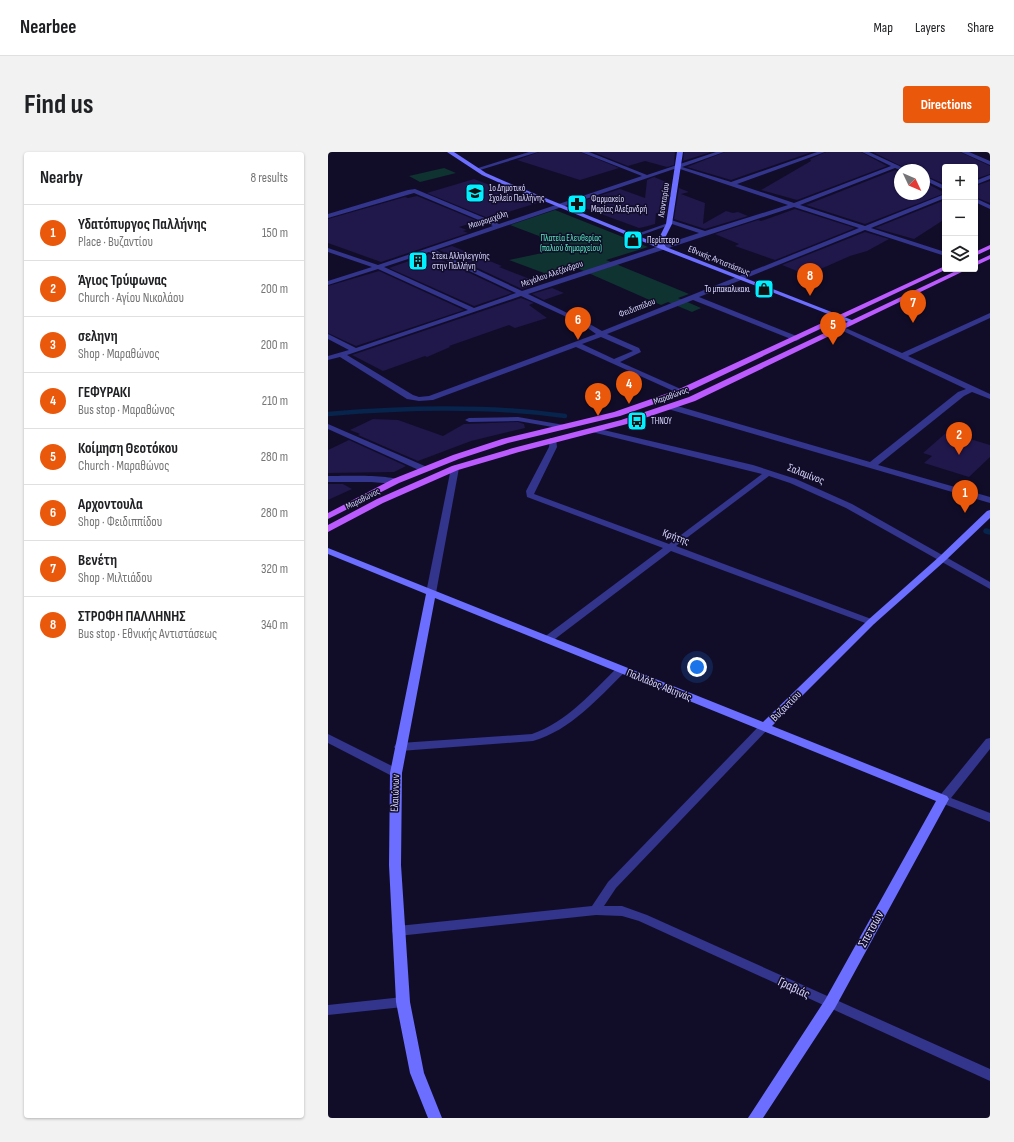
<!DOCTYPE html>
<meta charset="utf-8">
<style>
:root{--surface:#fff;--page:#f2f2f2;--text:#202124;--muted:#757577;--line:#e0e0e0;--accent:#ea580c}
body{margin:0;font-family:"Sofia Sans Condensed",sans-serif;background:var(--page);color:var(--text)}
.controls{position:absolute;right:12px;top:12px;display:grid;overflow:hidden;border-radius:4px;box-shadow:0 1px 3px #0004}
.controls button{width:36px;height:36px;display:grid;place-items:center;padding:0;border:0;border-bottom:1px solid var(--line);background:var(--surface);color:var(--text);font:20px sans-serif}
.compass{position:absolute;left:566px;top:12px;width:36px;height:36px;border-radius:50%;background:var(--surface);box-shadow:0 1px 3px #0004;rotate:134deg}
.you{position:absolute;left:369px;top:515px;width:14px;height:14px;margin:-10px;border:3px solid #fff;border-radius:50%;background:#1a73e8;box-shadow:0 0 0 6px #1a73e833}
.badge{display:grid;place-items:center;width:26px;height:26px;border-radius:50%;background:var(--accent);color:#fff;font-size:13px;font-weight:700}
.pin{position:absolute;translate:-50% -33px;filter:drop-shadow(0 1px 2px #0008)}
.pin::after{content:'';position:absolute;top:21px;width:14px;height:12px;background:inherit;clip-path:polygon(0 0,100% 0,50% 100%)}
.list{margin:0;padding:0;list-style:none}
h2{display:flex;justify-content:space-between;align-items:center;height:52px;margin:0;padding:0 16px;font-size:17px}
h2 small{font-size:13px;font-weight:400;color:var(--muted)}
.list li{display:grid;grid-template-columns:26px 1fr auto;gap:12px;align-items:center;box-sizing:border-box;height:56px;padding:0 16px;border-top:1px solid var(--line)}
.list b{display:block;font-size:15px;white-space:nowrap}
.list p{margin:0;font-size:13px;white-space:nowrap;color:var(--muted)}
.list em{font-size:13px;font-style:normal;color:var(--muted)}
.icon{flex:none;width:22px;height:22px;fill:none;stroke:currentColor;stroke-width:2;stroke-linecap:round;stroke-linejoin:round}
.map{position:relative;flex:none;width:662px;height:966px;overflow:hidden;border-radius:4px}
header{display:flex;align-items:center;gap:24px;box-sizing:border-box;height:56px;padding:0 20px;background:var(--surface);border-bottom:1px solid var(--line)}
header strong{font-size:19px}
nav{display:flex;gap:22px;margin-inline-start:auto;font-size:14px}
.intro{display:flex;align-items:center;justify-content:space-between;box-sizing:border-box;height:96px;padding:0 24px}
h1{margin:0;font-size:28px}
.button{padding:10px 18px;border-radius:4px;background:var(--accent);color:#fff;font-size:14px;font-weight:700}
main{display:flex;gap:24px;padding:0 24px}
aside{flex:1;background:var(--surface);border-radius:4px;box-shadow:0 1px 3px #0004}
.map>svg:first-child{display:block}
.green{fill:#0f3330}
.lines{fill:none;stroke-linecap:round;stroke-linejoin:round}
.stream-far1{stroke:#07244d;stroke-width:4.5}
.stream{stroke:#07244d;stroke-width:5.5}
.building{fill:#20174b}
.street{fill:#33348c;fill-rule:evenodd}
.secondary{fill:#6b6eff;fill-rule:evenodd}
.primary{fill:#bb5bff;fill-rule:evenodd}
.labels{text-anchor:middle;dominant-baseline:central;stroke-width:3;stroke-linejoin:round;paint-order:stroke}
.far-poi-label{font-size:9px;fill:#d7d4ff;stroke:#110d28;text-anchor:start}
.far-street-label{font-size:9px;fill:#d7d4ff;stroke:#110d28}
.far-park-label{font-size:9px;fill:#54ecbf;stroke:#110d28}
.street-label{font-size:11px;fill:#d7d4ff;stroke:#110d28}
.near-street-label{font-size:13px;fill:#d7d4ff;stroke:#110d28}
</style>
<header>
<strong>Nearbee</strong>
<nav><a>Map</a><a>Layers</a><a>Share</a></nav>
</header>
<div class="intro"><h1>Find us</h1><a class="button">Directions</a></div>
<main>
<aside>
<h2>Nearby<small>8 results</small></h2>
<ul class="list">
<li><span class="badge">1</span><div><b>Υδατόπυργος Παλλήνης</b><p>Place · Βυζαντίου</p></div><em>150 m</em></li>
<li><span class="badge">2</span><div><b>Άγιος Τρύφωνας</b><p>Church · Αγίου Νικολάου</p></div><em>200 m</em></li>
<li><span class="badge">3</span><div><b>σεληνη</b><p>Shop · Μαραθώνος</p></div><em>200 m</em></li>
<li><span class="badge">4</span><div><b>ΓΕΦΥΡΑΚΙ</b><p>Bus stop · Μαραθώνος</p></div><em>210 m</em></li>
<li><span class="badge">5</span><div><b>Κοίμηση Θεοτόκου</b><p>Church · Μαραθώνος</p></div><em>280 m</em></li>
<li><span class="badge">6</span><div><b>Αρχοντουλα</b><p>Shop · Φειδιππίδου</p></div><em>280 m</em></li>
<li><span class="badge">7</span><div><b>Βενέτη</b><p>Shop · Μιλτιάδου</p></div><em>320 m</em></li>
<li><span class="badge">8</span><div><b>ΣΤΡΟΦΗ ΠΑΛΛΗΝΗΣ</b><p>Bus stop · Εθνικής Αντιστάσεως</p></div><em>340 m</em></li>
</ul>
</aside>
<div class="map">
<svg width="662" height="966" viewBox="0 0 662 966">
<rect width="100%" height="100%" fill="#110d28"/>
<path class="green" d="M116 16 128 21 92 30 81 24Z
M227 58 320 95 278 108 361 142 350 146 373 156 364 160 340 150 333 153 249 116 224 124 181 108 219 100 211 84 182 73Z"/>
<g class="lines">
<path class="stream-far1" d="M0 262C80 255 158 253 237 264"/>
<path class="stream" d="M658 379 662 380"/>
</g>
<path class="building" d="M211 0H252L291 16 252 28 189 8Z
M265 0H347L346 13 339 15 317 9 300 14Z
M356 0H383L355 9Z
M397 0H484L403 28 359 15Z
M498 0H533L559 14 469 48 433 38 483 9 482 7 480 8Z
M545 0H632L662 14V22L647 27V15H617V32L596 23V18H581Z
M567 18 572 20V42H596V30L617 41 537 72 478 53Z
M326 25 343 32 338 64 328 61 327 72 316 75 311 76 246 52 292 37 317 46 319 28Z
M146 27 209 51 160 66 99 41Z
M662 29V51L647 45V34Z
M351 36 361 40 353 42 377 51 375 72 398 59 405 61 410 60 420 64 377 77 346 67Z
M89 44 150 69 131 75 139 78 135 79 140 81 53 110 0 91V67L77 45 80 46Z
M617 48V67L586 87 547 76Z
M467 57 527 76 447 108 407 94 411 92 387 82 430 68 433 69Z
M537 80 561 87 539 99 522 104 479 123 454 113Z
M124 94 174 114 171 115 212 131 194 137 111 98Z
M101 102 184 141 146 154 61 116Z
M51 119 136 158 28 194 0 181V134Z
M224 136 236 141 216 148 204 142Z
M193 146 206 151 201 153 219 166 187 176 181 173 121 194 122 195 99 205 97 204 55 219 24 203Z
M45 267 70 268 115 284 136 272 190 270 196 272 197 276 143 289 90 309 30 283 32 282 22 278Z
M619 280 662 293V305L641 325 596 311 604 304 595 301Z
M21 288 78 314 66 320 0 321V298Z
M0 332H15L24 337 0 348Z"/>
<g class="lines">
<path class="street" d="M201 0H210L152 18 147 17Z
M253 0H261L319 23 388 0H396L354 15 403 30 489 0H497L409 32 466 51 563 14 534 0H541L580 18H572L567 16 472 53 537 74 617 42V46L543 76 617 100V104L537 78 371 145 471 185 472 187 468 189 365 148 279 182 311 196 313 200 292 210 355 238V242H352L248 195 105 248 91 249 79 247 12 205 0 208V204L21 198 0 187V182L28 196 140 158 50 117 0 133V129L44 115 0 100V96L50 113 165 74 86 41 0 66V62L80 38 87 37 171 72 314 24ZM349 16 460 53 377 79 343 68H339L340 71 303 84 308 85 344 72 371 81 194 139 107 98ZM466 55 531 76 274 179 258 170 200 142ZM101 100 188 141 146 156 56 115ZM193 144 254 172 268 182 101 244 91 245 85 243 19 203ZM273 185 305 199 286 207 254 192Z
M633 0H641L662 9V13Z
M662 23V27L647 33V29Z
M596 24 617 34V38L596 28Z
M647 46 662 53V57L647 50Z
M662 161V166L580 204 662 242V247L644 240 636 244 550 313 662 345V351L340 257 339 255 343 253H346L542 310 630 240 638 237 500 172V170H504L574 201Z
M190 265 236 273 240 275 236 277 190 269 141 270 137 268 141 266Z
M0 272 99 315 100 317 99 319H93L0 277Z
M264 276H267L425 313 468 327 524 352 662 430V437L518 356 462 331 441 324 348 394 546 468 548 470 546 472H540L343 399 223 490H215L214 488 215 486 335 396 199 345 198 339 221 295 222 286H228L229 295 206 342 341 392 434 322 264 280Z
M127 313 131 316 108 441 103 444 98 441 123 316Z
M0 324C13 324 65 322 72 329L68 332 43 330H0Z
M293 515 297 516 298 518 297 520C269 547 243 578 205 589L72 599 68 598 66 595 68 592 72 591 204 582C239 570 264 540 289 516Z
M436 572 440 573 441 575 440 577 288 736 276 754H294L319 763 662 917V929L311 769 294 764 268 763 70 784 65 782 64 779 65 776 70 774 264 754 280 730 432 573Z
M0 582 72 618 74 621 72 624H64L0 591Z
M662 586V597L623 646 662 661V670L611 650 609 647 658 587Z
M75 845 80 846 82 850 80 854 75 855 0 863V853Z"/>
<path class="secondary" d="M119 0H126L158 21 176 29 330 92 329 90 338 72 349 0H355L344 72 335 90 338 95 529 170 523 171 333 97 172 31 154 23Z
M662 358V366L618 408 546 472 444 574 619 644 621 647 507 856 435 966H420L497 848 608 649 107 446 74 621 73 713 82 850 96 921 114 966H100L82 921 68 850 61 713 62 621 98 442 0 402V396L435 570 540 468 612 404 659 359Z"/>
<path class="primary" d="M662 93V97L647 104V100Z
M662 103V107L647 114V110Z
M617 114V117H619L355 242 292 264 180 291 131 307 71 331 0 367V361L65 327 125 303 174 287 286 260 349 238Z
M632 117H640L367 249 299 272 191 300 130 318 55 351 0 380V373L49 347 124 314 185 296 293 268 361 245Z"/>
</g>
<defs>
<symbol id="school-square" viewBox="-11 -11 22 22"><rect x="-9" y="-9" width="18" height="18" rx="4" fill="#00f0ff" stroke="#110d28"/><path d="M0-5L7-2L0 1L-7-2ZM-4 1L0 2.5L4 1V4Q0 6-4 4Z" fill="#111"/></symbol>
<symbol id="pharmacy-square" viewBox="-11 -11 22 22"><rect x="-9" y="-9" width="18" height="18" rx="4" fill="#00f0ff" stroke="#110d28"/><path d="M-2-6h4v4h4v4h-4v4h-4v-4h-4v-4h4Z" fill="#111"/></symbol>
<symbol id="shop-square" viewBox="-11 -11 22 22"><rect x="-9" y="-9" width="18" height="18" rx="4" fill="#00f0ff" stroke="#110d28"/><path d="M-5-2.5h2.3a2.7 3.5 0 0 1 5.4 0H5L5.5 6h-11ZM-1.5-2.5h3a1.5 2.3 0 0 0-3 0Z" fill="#111"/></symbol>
<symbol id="building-square" viewBox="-11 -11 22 22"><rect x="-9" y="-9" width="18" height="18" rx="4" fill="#00f0ff" stroke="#110d28"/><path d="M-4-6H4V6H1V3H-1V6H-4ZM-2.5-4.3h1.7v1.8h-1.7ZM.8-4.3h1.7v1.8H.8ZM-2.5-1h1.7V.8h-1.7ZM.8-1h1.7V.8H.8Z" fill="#111"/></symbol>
<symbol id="bus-square" viewBox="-11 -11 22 22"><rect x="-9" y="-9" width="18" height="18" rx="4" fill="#00f0ff" stroke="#110d28"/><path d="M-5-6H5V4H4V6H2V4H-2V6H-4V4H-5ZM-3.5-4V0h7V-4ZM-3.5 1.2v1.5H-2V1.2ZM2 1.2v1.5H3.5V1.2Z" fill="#111"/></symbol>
</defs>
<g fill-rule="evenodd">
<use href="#school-square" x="136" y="30" width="22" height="22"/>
<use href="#pharmacy-square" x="238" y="41" width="22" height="22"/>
<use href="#shop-square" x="294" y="77" width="22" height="22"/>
<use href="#building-square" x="79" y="98" width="22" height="22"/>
<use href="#shop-square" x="425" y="126" width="22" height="22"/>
<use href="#bus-square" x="298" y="258" width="22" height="22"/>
</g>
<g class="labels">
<g class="far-poi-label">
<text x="161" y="36">1ο Δημοτικό<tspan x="161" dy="10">Σχολείο Παλλήνης</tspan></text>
<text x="263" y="47">Φαρμακείο<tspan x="263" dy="10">Μαρίας Αλεξανδρή</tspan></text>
<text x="319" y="88">Περίπτερο</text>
<text x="104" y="104">Στεκι Αλληλεγγύης<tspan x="104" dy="10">στην Παλλήνη</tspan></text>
<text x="422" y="137" text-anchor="end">Το μπακαλικακι</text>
<text x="323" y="269">ΤΗΝΟΥ</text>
</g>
<g class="far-street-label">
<text transform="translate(336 48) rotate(-81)">Λεονταρίου</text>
<text transform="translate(160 68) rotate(-19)">Μαυρομιχάλη</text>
<text transform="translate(391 109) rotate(22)">Εθνικής Αντιστάσεως</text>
<text transform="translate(224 122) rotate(-19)">Μεγάλου Αλεξάνδρου</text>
<text transform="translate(309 156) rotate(-21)">Φειδιππίδου</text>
<text transform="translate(343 244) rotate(-20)">Μαραθώνος</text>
<text transform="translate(35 347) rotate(-27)">Μαραθώνος</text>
</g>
<g class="far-park-label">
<text x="243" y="86">Πλατεία Ελευθερίας<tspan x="243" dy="10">(παλιού δημαρχείου)</tspan></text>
</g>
<g class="street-label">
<text transform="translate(478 322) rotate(22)">Σαλαμίνος</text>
<text transform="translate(348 385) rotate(20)">Κρήτης</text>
<text transform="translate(331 533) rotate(22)">Παλλάδος Αθιηνάς</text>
<text transform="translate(458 554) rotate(-45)">Βυζαντίου</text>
<text transform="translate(67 641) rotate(-88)">Ελαιώνων</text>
</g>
<g class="near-street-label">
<text transform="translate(543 777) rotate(-61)">Σπετσών</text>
<text transform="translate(466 836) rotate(25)">Γραβιάς</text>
</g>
</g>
</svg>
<div class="controls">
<button>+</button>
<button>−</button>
<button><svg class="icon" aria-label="layers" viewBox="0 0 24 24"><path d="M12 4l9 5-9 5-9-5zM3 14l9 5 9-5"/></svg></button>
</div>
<svg class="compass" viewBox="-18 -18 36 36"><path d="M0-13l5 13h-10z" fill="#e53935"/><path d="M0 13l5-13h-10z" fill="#757577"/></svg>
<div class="you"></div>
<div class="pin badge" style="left:637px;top:361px">1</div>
<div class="pin badge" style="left:631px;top:303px">2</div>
<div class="pin badge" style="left:270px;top:264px">3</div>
<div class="pin badge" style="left:301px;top:252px">4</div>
<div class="pin badge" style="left:505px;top:193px">5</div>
<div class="pin badge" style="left:250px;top:188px">6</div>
<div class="pin badge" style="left:585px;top:171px">7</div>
<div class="pin badge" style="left:482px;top:144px">8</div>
</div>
</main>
